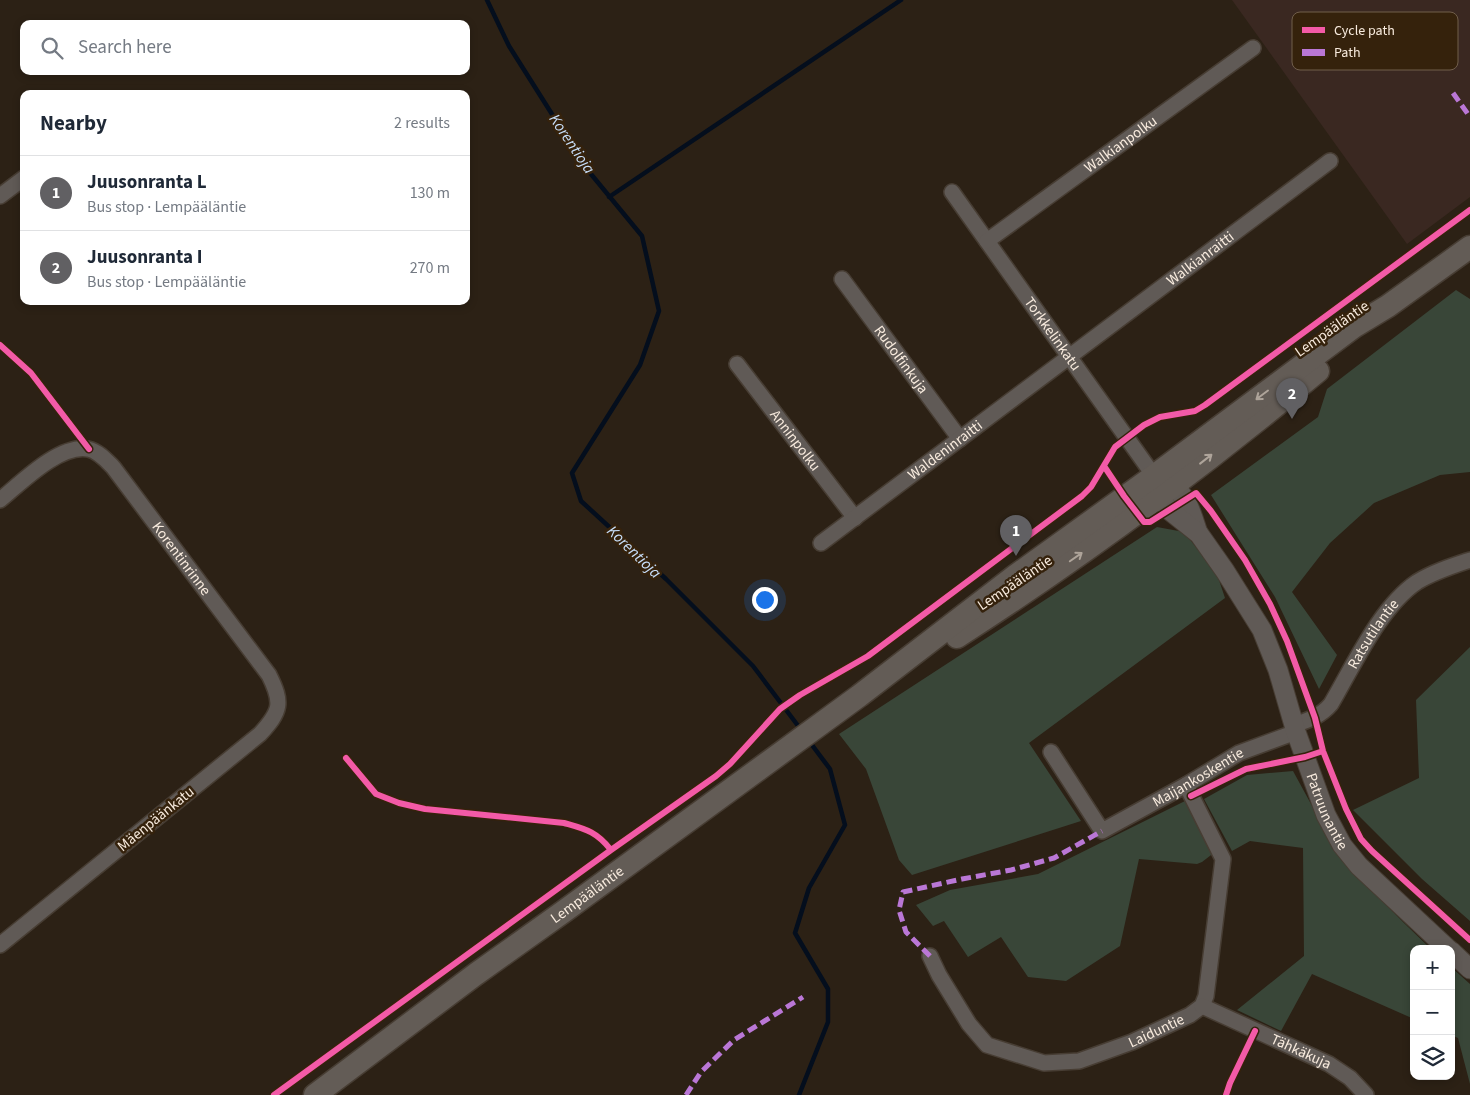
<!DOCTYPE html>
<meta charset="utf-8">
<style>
:root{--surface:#fff;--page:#f2f2f3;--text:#1f2937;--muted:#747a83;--line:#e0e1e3;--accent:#616063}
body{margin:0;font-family:"Source Sans 3",sans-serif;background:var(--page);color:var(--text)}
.controls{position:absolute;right:15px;bottom:15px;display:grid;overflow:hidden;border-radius:10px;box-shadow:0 2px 8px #0003}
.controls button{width:45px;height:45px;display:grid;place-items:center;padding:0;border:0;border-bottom:1px solid var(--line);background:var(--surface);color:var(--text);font:25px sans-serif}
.you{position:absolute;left:764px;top:599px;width:18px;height:18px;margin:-12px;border:4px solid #fff;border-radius:50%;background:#1a73e8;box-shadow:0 0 0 8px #1a73e833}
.badge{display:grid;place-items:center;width:32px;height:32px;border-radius:50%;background:var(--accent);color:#fff;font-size:16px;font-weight:700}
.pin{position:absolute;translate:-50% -41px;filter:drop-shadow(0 1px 2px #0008)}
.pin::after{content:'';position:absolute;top:26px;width:18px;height:15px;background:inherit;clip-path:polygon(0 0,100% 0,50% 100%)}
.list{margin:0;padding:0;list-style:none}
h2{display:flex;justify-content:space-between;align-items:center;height:65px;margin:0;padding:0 20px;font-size:21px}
h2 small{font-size:16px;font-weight:400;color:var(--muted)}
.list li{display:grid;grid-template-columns:32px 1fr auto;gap:15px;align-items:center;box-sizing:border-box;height:75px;padding:0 20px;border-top:1px solid var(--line)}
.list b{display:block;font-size:19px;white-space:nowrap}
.list p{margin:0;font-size:16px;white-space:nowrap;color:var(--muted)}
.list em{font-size:16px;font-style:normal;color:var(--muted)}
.icon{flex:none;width:28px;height:28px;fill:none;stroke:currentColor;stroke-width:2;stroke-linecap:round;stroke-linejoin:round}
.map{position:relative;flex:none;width:1470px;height:1095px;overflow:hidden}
.search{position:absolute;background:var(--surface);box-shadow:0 2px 8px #0003;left:20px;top:20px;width:450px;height:55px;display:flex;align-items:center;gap:12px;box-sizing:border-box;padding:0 18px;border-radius:10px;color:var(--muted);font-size:19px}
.panel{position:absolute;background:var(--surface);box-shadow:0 2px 8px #0003;left:20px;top:90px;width:450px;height:215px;border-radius:10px}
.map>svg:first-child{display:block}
.commercial{fill:#3a2821}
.green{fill:#394638}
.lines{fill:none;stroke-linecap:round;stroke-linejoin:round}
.stream{stroke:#040e1d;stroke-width:4.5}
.minor-casing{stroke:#473d33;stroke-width:18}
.tertiary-casing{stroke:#473d33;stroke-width:21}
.secondary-casing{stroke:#473d33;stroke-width:25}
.minor{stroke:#605a56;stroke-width:15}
.tertiary{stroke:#605a56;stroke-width:19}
.secondary{stroke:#635c56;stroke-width:22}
.quiet{stroke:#ba77d6;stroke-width:5;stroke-dasharray:10 5;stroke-linecap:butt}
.cycleway-casing{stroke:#35220c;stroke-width:9}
.cycleway{stroke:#f35aa7;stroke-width:6}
.oneway{stroke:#aea49a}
.labels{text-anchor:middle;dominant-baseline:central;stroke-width:5;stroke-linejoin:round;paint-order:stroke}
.street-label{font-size:15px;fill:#f8ebde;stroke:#35220c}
.water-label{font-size:16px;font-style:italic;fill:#c7def9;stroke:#35220c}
.key{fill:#35220c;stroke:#705e4b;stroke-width:1}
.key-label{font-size:14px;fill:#f8ebde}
</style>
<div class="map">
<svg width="1470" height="1095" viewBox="0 0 1470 1095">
<rect width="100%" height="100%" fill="#2c2115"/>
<path class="commercial" d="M1232 0H1470V197L1407 244Z"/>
<path class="green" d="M1456 290 1470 299V472L1440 475 1374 503 1330 543 1292 592 1337 655 1319 689 1275 597 1211 495 1318 417 1327 389Z
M1157 527 1184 532 1217 574 1225 598 1029 743 1081 821 912 875 899 860 866 769 839 734Z
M1470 647V921L1422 879 1353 810 1419 778 1416 700Z
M1293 771 1341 859 1404 923 1431 949H1414V1019L1312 974 1281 1031 1237 1010 1304 956 1303 848 1250 841 1232 851 1204 799 1247 775Z
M1187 800 1215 852 1202 862 1197 864 1139 859 1120 946 1066 981 1028 977 1001 937 968 957 944 921 933 926 916 905 950 890 1038 874Z
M1451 967 1470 984V1084L1458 1038 1451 1035Z"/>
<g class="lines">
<path class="stream" d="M487 0 509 46 586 168 642 236 659 311 640 365 572 473 581 501 666 579 753 666 802 731
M609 197 901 0
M799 1095 828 1022V989L795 933 809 888 845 825 830 769 809 741"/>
<defs>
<g id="minor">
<path id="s1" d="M952 192 1154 476"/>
<path d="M0 196 24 178"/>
<path id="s2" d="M987 241 1253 48"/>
<path id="s3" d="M842 279 960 439"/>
<path id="s4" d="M737 364 855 518"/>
<path id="s5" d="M0 500C21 483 59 444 88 449 98 451 106 460 113 467L269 675C283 703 281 711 260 734L0 945"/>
<path id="s6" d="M821 543 1330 161"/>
<path id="s7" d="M1294 725C1309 720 1321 716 1331 704 1354 665 1380 607 1417 582 1433 572 1452 566 1470 560"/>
<path id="s8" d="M1051 752 1102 831 1186 785 1239 753 1296 732"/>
<path id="s9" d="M930 956 939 975 969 1024 987 1045 1044 1063 1079 1061 1132 1042 1190 1015 1202 1006 1206 996 1223 859 1186 785"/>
<path id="s10" d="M1202 1006 1329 1064 1350 1078 1366 1095"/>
</g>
<g id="tertiary">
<path d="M1162 480C1187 491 1190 509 1198 533"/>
<path id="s11" d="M1155 482 1159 496 1169 510 1199 534 1225 571 1262 630 1278 670 1296 732 1326 815 1342 845 1359 866 1448 949"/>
<path d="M1451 951 1470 969"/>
</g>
<g id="secondary">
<path d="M957 637C1083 556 1203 467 1318 371"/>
<path id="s12" d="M315 1095 476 974 563 912 859 696 1015 576 1154 476 1355 326 1388 306 1470 247"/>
</g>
</defs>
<use href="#minor" class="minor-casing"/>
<use href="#tertiary" class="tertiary-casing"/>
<use href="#secondary" class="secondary-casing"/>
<use href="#minor" class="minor"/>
<use href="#tertiary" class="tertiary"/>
<use href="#secondary" class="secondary"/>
<path class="quiet" d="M1453 93 1470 117
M930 956 906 932 899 910 903 892 962 879 1011 870 1054 858 1102 831
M686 1095 701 1072 734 1040 803 997"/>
<defs>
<path id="cycleway" d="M0 345 31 373 89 449
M1104 466 1124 496 1144 522H1150L1196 493 1211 511 1245 560 1270 604 1287 641 1315 718 1323 751 1346 809 1361 839 1372 851 1470 940
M346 758 376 794 399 803 425 809 564 823C585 829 596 831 611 850
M1191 796 1246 769 1305 757 1323 751
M274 1095 611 850 716 776 730 764 780 709 800 695 868 656 1082 496 1091 487 1115 447 1144 425 1160 417 1195 411 1205 405 1470 210
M1226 1095 1230 1083 1255 1031"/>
</defs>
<use href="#cycleway" class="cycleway-casing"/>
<use href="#cycleway" class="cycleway"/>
</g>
<defs><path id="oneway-shaft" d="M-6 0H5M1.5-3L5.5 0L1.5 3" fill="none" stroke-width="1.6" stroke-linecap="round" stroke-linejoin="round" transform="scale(1.25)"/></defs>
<g class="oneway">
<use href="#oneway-shaft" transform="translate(1262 395) rotate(143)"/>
<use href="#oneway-shaft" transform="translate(1206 459) rotate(-38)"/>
<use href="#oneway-shaft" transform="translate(1076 557) rotate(-35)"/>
</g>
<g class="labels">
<g class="street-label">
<text stroke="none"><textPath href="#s2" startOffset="165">Walkianpolku</textPath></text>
<text stroke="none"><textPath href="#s6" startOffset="474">Walkianraitti</textPath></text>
<text transform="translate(1332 329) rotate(-35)">Lempääläntie</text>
<text stroke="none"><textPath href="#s1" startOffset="174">Torkkelinkatu</textPath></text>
<text stroke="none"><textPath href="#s3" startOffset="100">Rudolfinkuja</textPath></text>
<text stroke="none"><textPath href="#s4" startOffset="96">Anninpolku</textPath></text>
<text stroke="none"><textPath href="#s6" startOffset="155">Waldeninraitti</textPath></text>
<text stroke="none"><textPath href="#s5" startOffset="250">Korentinrinne</textPath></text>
<text transform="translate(1015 583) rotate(-34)">Lempääläntie</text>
<text stroke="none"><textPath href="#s7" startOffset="125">Ratsutilantie</textPath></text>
<text stroke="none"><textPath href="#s8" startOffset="204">Maijankoskentie</textPath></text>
<text stroke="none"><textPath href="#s11" startOffset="378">Patruunantie</textPath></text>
<text transform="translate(156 819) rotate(-39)">Mäenpäänkatu</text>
<text stroke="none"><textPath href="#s12" startOffset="338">Lempääläntie</textPath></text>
<text stroke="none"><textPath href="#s9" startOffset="284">Laiduntie</textPath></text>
<text stroke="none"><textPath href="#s10" startOffset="109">Tähkäkuja</textPath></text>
</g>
<g class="water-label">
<text transform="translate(572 144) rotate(56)">Korentioja</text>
<text transform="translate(634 552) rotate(44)">Korentioja</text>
</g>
</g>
<rect x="1292" y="12" width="166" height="58" rx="8" class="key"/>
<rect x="1302" y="27" width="23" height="6" fill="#f35aa7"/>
<rect x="1302" y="49" width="23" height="7" fill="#ba77d6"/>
<g class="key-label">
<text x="1334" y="35">Cycle path</text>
<text x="1334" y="57">Path</text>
</g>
</svg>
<div class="controls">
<button>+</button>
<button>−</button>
<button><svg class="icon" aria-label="layers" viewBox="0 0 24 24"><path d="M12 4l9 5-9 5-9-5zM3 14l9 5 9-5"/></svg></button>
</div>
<div class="you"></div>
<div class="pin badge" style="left:1016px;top:556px">1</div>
<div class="pin badge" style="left:1292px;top:419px">2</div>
<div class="search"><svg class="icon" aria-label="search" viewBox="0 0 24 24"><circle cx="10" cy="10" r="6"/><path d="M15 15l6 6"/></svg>Search here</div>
<section class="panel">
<h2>Nearby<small>2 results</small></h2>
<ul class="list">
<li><span class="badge">1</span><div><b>Juusonranta L</b><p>Bus stop · Lempääläntie</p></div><em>130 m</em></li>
<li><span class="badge">2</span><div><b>Juusonranta I</b><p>Bus stop · Lempääläntie</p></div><em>270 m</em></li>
</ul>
</section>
</div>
